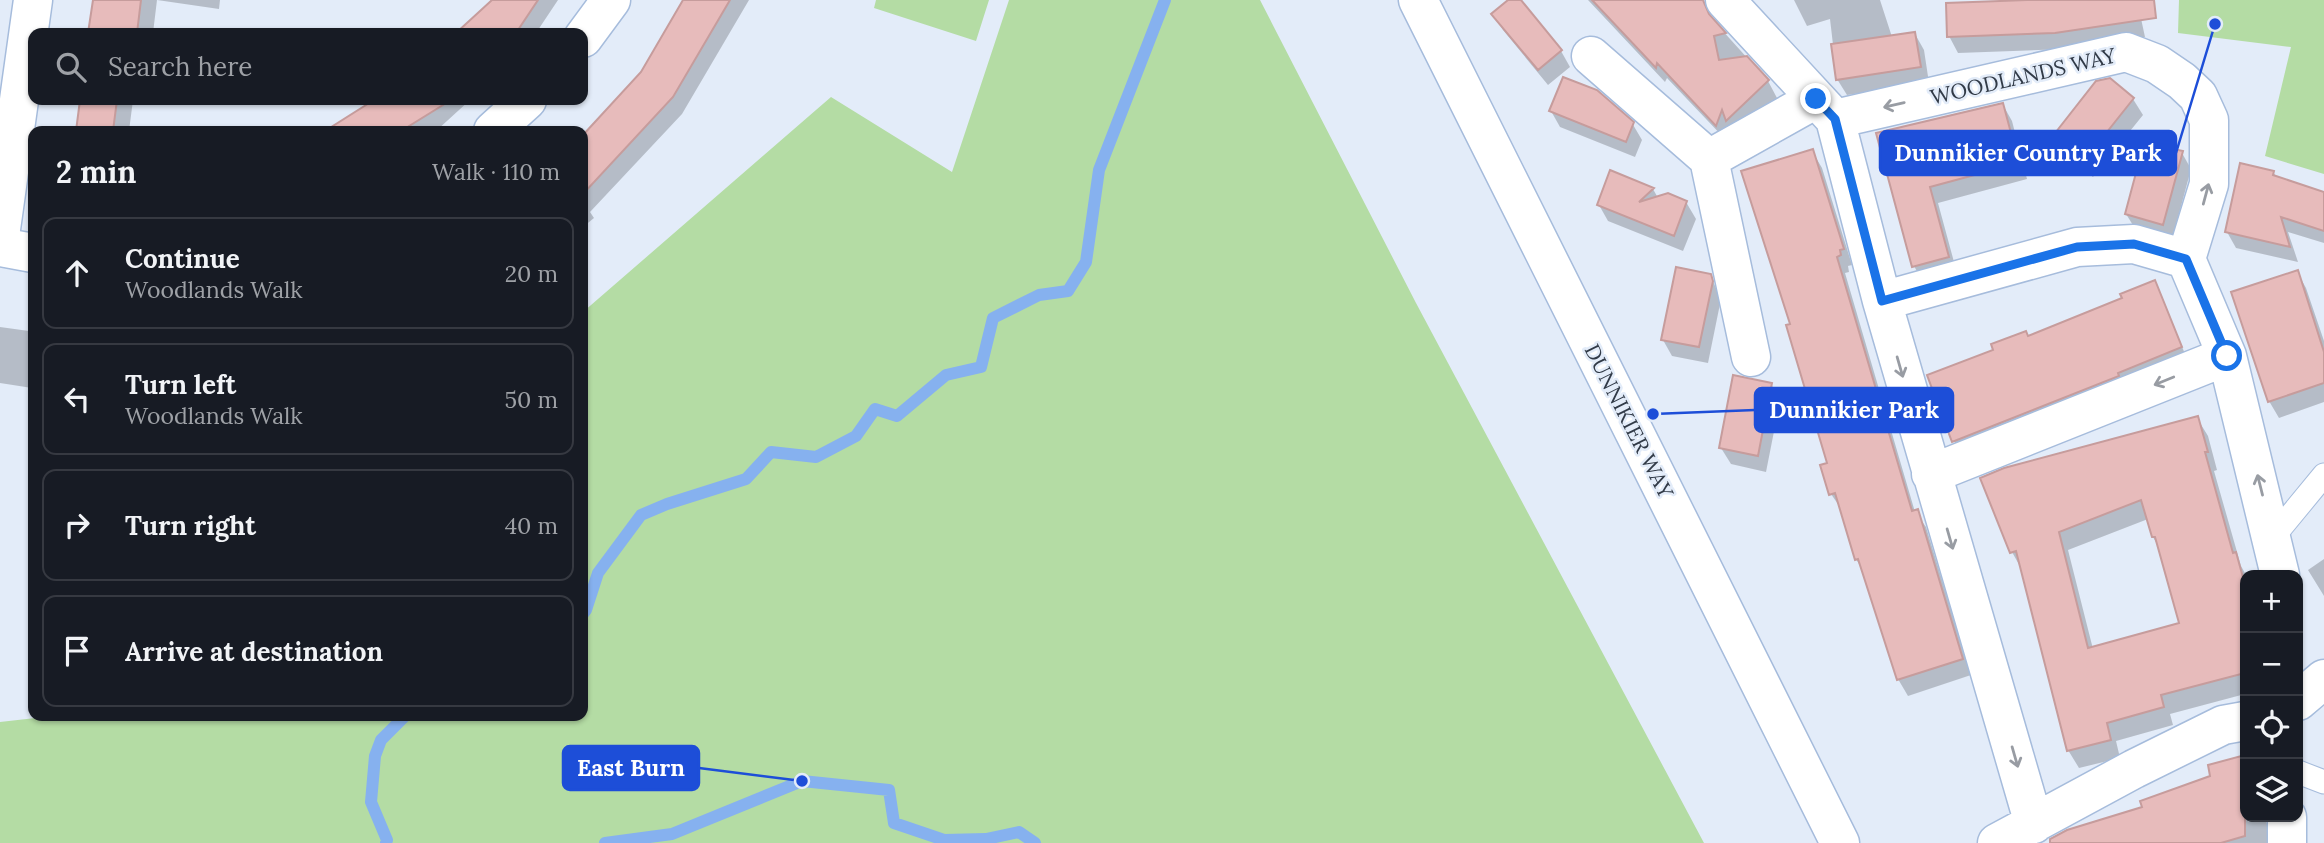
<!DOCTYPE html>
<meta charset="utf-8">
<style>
:root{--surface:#171b24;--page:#20242c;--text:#f1f3f6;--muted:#9ea1a6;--line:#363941}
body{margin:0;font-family:Lora,serif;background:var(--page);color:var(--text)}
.controls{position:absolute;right:21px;bottom:21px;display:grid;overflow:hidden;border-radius:14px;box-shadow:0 2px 5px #0004}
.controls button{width:63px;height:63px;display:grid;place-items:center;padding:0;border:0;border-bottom:2px solid var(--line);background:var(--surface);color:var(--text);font:35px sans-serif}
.stop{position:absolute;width:21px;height:21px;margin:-16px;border:5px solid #1a73e8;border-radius:50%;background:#fff}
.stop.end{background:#1a73e8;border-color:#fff;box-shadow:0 2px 7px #0008}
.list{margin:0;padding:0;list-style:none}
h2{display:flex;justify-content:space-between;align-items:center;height:91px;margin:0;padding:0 28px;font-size:30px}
h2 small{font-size:23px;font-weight:400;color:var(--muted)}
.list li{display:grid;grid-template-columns:46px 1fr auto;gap:21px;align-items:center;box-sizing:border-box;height:112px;margin:0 14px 14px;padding:0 14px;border:2px solid var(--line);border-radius:14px}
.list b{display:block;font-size:26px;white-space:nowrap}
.list p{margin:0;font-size:23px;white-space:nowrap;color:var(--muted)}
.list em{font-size:23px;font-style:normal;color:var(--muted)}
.icon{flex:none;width:38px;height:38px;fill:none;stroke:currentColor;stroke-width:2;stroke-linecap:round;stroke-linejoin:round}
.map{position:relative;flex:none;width:2324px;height:843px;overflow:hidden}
.search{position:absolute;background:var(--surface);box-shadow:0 2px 5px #0004;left:28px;top:28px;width:560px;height:77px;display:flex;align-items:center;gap:18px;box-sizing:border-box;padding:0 24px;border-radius:14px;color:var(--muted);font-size:26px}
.panel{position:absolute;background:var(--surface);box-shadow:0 2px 5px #0004;left:28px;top:126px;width:560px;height:595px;border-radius:14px}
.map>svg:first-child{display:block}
.green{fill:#b4dca4}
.shadow{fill:#0003;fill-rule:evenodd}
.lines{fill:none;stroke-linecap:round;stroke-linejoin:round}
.stream{stroke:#86b1ef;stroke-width:12}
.building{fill:#e7bbbb;stroke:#c69c9c;stroke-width:2;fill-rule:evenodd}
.service-casing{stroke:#a6bcdc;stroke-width:25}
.minor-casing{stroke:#a6bcdc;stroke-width:41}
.secondary-casing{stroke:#a6bcdc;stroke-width:41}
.service{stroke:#fff;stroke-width:23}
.minor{stroke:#fff;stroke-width:38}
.secondary{stroke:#fff;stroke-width:38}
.oneway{stroke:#989ca3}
.route{stroke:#1a73e8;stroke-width:9}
.labels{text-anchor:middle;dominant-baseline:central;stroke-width:5;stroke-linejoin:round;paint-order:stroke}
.street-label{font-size:21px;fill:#313a47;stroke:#e3ecf9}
.leader{fill:none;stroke:#1d4ed8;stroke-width:2.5}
.callout-dot{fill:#1d4ed8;stroke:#e3ecf9;stroke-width:2.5}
.callout{fill:#1d4ed8;stroke:#1d4ed8;stroke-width:2.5}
.callout-label{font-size:23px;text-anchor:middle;font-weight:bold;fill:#fff}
</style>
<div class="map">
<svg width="2324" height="843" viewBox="0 0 2324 843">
<rect width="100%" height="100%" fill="#e3ecf9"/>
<path class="green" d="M876 0H989L976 41 874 8Z
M1009 0H1260L1416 303 1704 843H0V722L53 716H583V312L831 97 952 172Z
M2179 0H2324V174L2265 156 2291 47 2178 33Z"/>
<path class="shadow" d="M95 0H157L153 33H90Z
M157 0H220L219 9Z
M491 0H558L536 33H459Z
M685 0H749L682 114 590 212 594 218 583 227V137L642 73Z
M1511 0H1518L1561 51 1570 67 1548 85 1503 30 1494 14Z
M1588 0H1692L1703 9 1768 81 1777 98 1736 136 1726 140 1667 78 1665 82Z
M1794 0H1880L1892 37 1915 34 1924 50 1929 83 1847 95 1837 79 1830 19 1807 26Z
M2054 0H2137L2145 37 2065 49 1958 53 1949 36Z
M2133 99 2143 115 2093 177 2064 154 2054 137Z
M81 100H133L129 131H77Z
M378 100H470L436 131H328Z
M2003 105 2012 121 2027 179 1938 203 1957 273 1923 282 1914 266 1878 134Z
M1551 111 1632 123 1642 140 1635 157 1560 127Z
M1812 151 1822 168 1852 265 1848 266 1849 272 1845 273 1915 512 1926 527 1971 675 1908 696 1898 679 1865 574 1856 559 1842 510 1831 494 1829 465 1792 325Z
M2182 153 2191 169 2172 240 2136 230 2126 214Z
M2273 172 2277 178 2324 194V243L2288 232 2298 262 2236 248 2227 232Z
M1611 173 1653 189 1658 198 1686 202 1696 219 1683 251 1608 221 1599 205Z
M2297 272 2306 288 2324 341V402L2279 418 2269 401Z
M1710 275 1721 299 1708 363 1672 356 1663 340Z
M2154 283 2163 299 2189 364 1963 457 1954 441 2124 299Z
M0 327 29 331 33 338 32 388 0 383Z
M1771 384 1780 401 1766 472 1731 464 1721 448Z
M2197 418 2208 436 2217 470 2214 471 2241 566 2246 575 2245 694 2170 714 2173 725 2116 741 2120 758 2079 768 2068 750 2022 570 2012 552ZM2148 519 2153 537 2159 548 2181 624 2093 649 2068 550Z
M2324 559V596L2308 570Z
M2244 758 2245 817H2265L2272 843H2082L2144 808 2213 777Z"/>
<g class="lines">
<path class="stream" d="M583 614 586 610 598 573 641 515 667 504 746 479 771 452 816 457 856 436 875 409 897 416 946 375 981 367 993 318 1039 295 1068 291 1086 262 1099 170 1165 0
M386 843 387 840 371 802 375 756 381 740 405 716
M605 843 672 834 802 781 889 790 894 823 944 840 986 839 1019 832 1035 843"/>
</g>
<path class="building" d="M93 0H141L137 33H88Z
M492 0H538L516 33H456Z
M683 0H730L673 97 583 194V135L641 72Z
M1508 0H1521L1562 50 1538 70 1491 14Z
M1592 0H1703L1709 14 1726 33 1714 36 1719 60 1747 56 1769 80 1726 121 1722 110 1716 126 1657 63 1656 68Z
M2027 0H2154L2156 18 2055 33 1947 37 1946 3Z
M1915 32 1921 67 1836 80 1831 44Z
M1563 77 1597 90 1634 122 1626 142 1549 111Z
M2110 78 2134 98 2083 162 2052 137 2096 81Z
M80 100H117L113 131H76Z
M374 100H451L401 131H325Z
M2003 103 2019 163 1930 187 1949 257 1912 267 1876 133Z
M2144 143 2183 151 2163 225 2125 214Z
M1813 149 1844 249 1840 250 1841 255 1837 257 1912 511 1918 509 1963 659 1897 680 1858 559 1855 560 1835 493 1829 495 1820 465 1827 463 1786 325 1790 324 1741 171Z
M2240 163 2274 171 2273 175 2324 192V231L2281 217 2290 247 2225 232Z
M1610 170 1654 188 1639 202 1668 193 1687 201 1674 236 1597 205Z
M1676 267 1711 274 1713 281 1699 347 1661 340Z
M2298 270 2324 352V383L2268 402 2231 292Z
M2155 280 2182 347 2118 373 2119 376 1952 442 1927 375 1993 350 1991 344 2026 331 2028 336 2122 298 2120 294Z
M1733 375 1772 383 1758 456 1719 448Z
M2198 416 2208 452H2205L2233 553 2236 552 2245 585V673L2161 695 2164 707 2107 723 2111 740 2067 751 2016 551 2010 553 1980 478 2004 468ZM2141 500 2152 537H2155L2179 623 2088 648 2059 532Z
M2245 755V836L2221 843H2050V839L2067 830 2142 807 2140 801 2210 776 2208 765Z"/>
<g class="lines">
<defs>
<path id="service" d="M2273 537 2324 475
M2298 772 2324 782"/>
<path id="minor" d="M1725 0 1835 119 1882 301 2034 824
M583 38 611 0
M1591 56 1709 159 1751 357
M1835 119 2126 52 2157 64 2182 81 2198 96 2209 120V184L2186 259
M493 131 527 100
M1709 159 1816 99
M0 236 33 0
M0 247 33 253
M1882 301 2077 247 2134 244 2186 259 2227 356 2280 575
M1931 474 2227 356
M2298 701 2324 679
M2287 817V843
M1997 843 2134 769 2223 725 2245 721"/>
<path id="secondary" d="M1418 0 1840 843"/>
</defs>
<use href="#service" class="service-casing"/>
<use href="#minor" class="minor-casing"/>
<use href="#secondary" class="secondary-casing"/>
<use href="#service" class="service"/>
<use href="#minor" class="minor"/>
<use href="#secondary" class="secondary"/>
</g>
<defs><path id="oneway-shaft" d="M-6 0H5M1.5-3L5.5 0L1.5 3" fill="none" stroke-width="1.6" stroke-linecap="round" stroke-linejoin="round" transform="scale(1.75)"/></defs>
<g class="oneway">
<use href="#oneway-shaft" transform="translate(1894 105) rotate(167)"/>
<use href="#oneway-shaft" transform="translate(2206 194) rotate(-75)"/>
<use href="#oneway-shaft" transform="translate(1900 367) rotate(74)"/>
<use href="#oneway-shaft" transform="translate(2164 381) rotate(158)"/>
<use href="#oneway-shaft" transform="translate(2260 485) rotate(-104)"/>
<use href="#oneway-shaft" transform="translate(1950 539) rotate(74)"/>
<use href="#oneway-shaft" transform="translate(2015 757) rotate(74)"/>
</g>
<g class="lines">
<path class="route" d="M1816 99 1835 119 1882 301 2077 247 2134 244 2186 259 2227 356"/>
</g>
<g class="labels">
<g class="street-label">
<text transform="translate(2023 76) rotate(-13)">WOODLANDS WAY</text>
<text transform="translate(1629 421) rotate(63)">DUNNIKIER WAY</text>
</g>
</g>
<path class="leader" d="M2215 24L2176 153M1653 414L1755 410M802 781L699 768"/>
<g class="callout-dot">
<circle cx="2215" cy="24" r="7"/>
<circle cx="1653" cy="414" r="7"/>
<circle cx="802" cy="781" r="7"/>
</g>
<g class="callout">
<rect x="1880" y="131" width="296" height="44" rx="7"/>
<rect x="1755" y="388" width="198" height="44" rx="7"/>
<rect x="563" y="746" width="136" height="44" rx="7"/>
</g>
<g class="callout-label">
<text x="2028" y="161">Dunnikier Country Park</text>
<text x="1854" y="418">Dunnikier Park</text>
<text x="631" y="776">East Burn</text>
</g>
</svg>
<div class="controls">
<button>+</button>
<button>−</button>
<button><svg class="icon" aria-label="locate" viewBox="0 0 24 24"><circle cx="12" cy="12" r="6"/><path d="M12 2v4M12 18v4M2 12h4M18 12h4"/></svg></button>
<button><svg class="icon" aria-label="layers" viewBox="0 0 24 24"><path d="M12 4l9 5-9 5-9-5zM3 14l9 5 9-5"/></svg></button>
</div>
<div class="stop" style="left:2227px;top:356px"></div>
<div class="stop end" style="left:1816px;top:99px"></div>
<div class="search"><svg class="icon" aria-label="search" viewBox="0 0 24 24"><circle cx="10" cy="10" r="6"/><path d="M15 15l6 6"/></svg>Search here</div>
<section class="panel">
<h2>2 min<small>Walk · 110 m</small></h2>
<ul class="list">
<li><svg class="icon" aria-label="ahead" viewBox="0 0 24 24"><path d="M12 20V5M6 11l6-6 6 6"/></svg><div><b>Continue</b><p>Woodlands Walk</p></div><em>20 m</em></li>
<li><svg class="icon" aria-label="left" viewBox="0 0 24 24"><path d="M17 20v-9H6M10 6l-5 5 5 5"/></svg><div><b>Turn left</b><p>Woodlands Walk</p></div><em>50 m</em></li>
<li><svg class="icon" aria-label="right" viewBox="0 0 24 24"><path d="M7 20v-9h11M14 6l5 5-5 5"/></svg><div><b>Turn right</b></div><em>40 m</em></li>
<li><svg class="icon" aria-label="arrive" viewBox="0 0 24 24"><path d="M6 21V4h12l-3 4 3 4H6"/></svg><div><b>Arrive at destination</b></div></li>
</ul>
</section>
</div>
